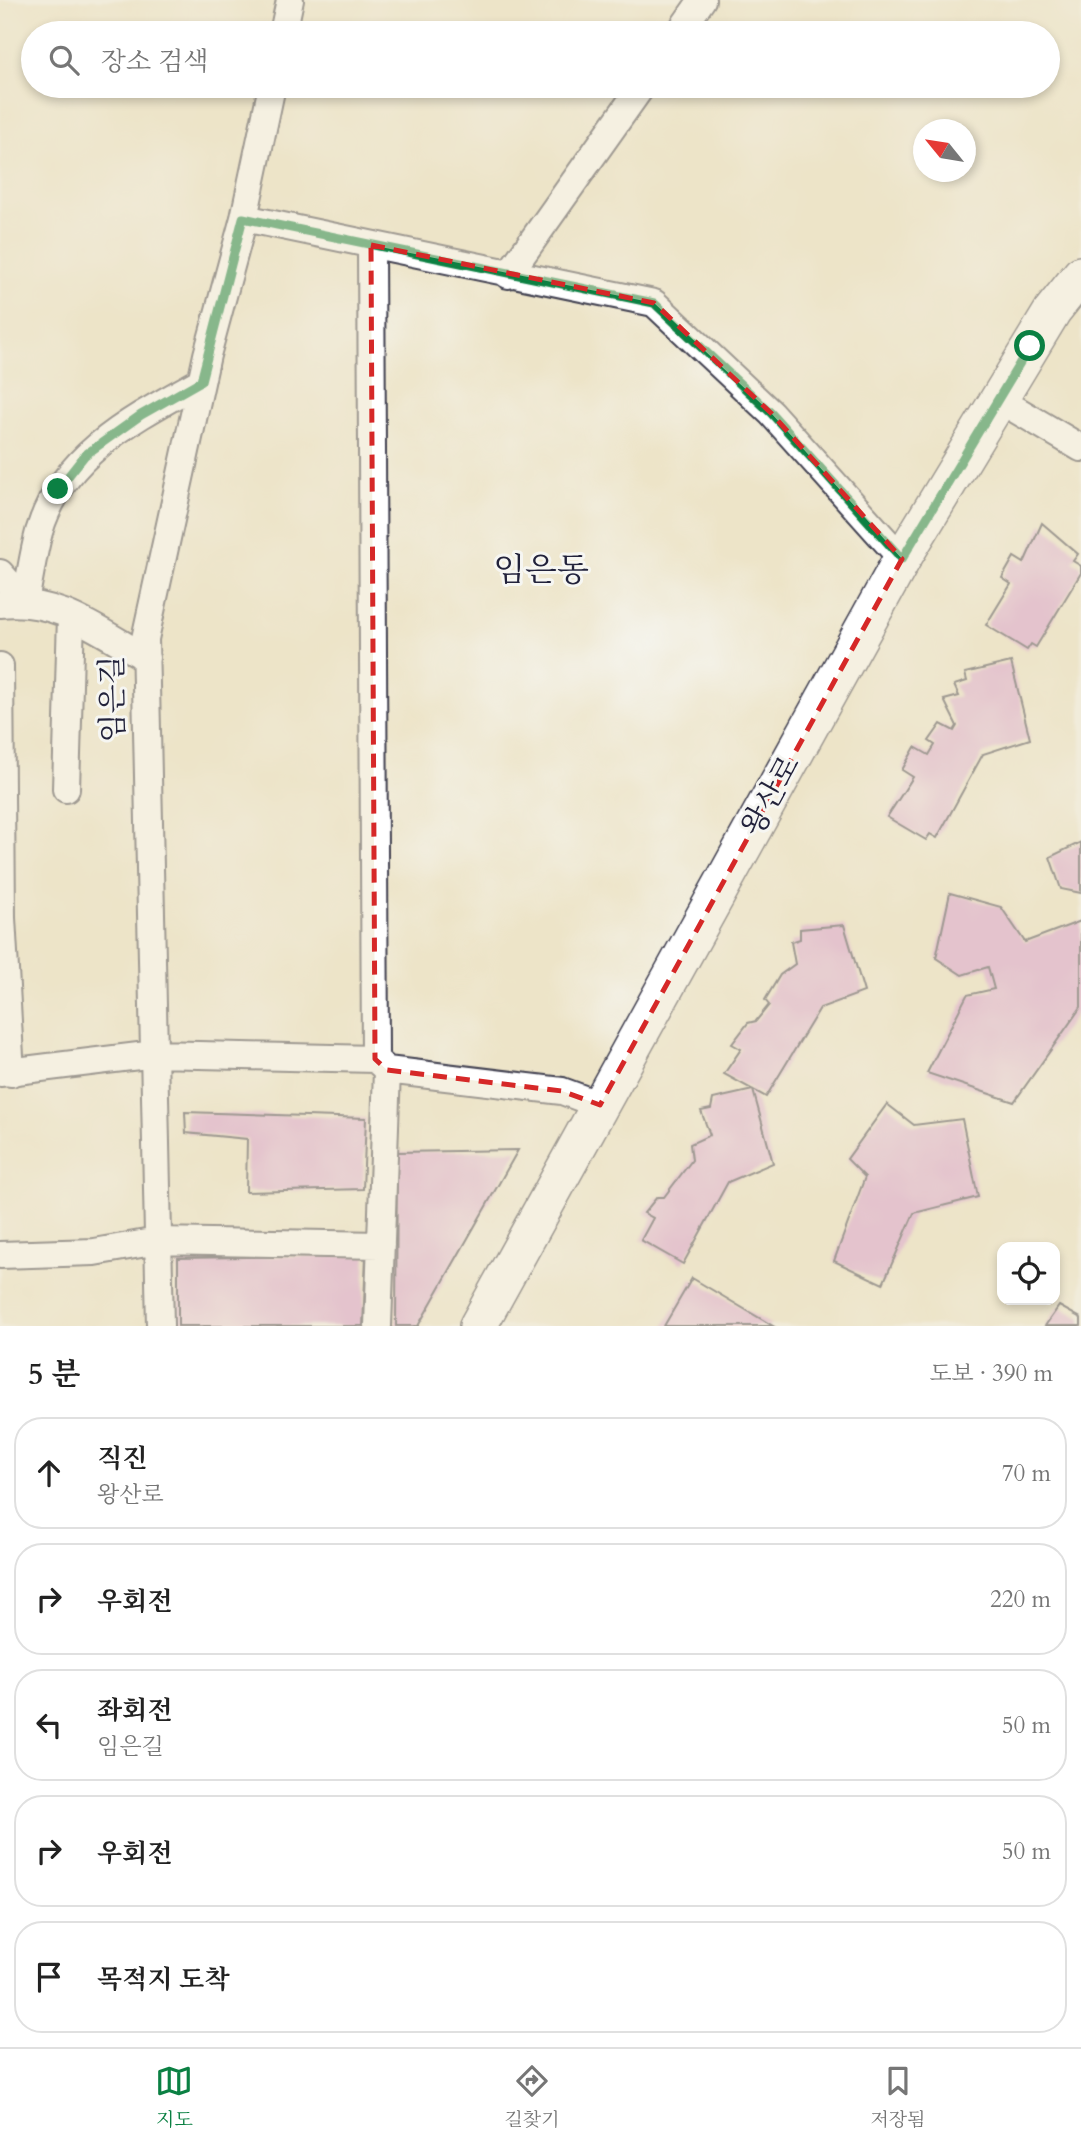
<!DOCTYPE html>
<html lang="ko">
<meta charset="utf-8">
<style>
:root{--surface:#fff;--page:#f6f6f6;--text:#222;--muted:#767676;--line:#e0e0e0;--accent:#0b8043}
body{margin:0;font-family:Cardo,"Noto Serif KR",serif;background:var(--page);color:var(--text)}
.controls{position:absolute;right:21px;bottom:21px;display:grid;overflow:hidden;border-radius:14px;box-shadow:0 4px 10px #0003}
.controls button{width:63px;height:63px;display:grid;place-items:center;padding:0;border:0;border-bottom:2px solid var(--line);background:var(--surface);color:var(--text);font:35px sans-serif}
.compass{position:absolute;left:913px;top:119px;width:63px;height:63px;border-radius:50%;background:var(--surface);box-shadow:0 4px 10px #0003;rotate:300deg}
.stop{position:absolute;width:21px;height:21px;margin:-16px;border:5px solid #0b8043;border-radius:50%;background:#fff}
.stop.end{background:#0b8043;border-color:#fff;box-shadow:0 2px 7px #0008}
.list{margin:0;padding:0;list-style:none}
h2{display:flex;justify-content:space-between;align-items:center;height:91px;margin:0;padding:0 28px;font-size:30px}
h2 small{font-size:23px;font-weight:400;color:var(--muted)}
.list li{display:grid;grid-template-columns:46px 1fr auto;gap:21px;align-items:center;box-sizing:border-box;height:112px;margin:0 14px 14px;padding:0 14px;border:2px solid var(--line);border-radius:28px}
.list b{display:block;font-size:26px;white-space:nowrap}
.list p{margin:0;font-size:23px;white-space:nowrap;color:var(--muted)}
.list em{font-size:23px;font-style:normal;color:var(--muted)}
.icon{flex:none;width:38px;height:38px;fill:none;stroke:currentColor;stroke-width:2;stroke-linecap:round;stroke-linejoin:round}
.map{position:relative;flex:none;width:1081px;height:1326px;overflow:hidden}
.search{position:absolute;background:var(--surface);box-shadow:0 4px 10px #0003;left:21px;right:21px;top:21px;height:77px;display:flex;align-items:center;gap:18px;box-sizing:border-box;padding:0 24px;border-radius:38px;color:var(--muted);font-size:26px}
.sheet{height:721px;background:var(--surface)}
nav{display:flex;justify-content:space-around;align-items:center;box-sizing:border-box;height:98px;border-top:2px solid var(--line);background:var(--surface);font-size:19px;color:var(--muted)}
nav a{display:grid;justify-items:center;gap:4px}
nav .on{color:var(--accent)}
.map>svg:first-child{display:block}
.building{fill:#d99cd2}
.lines{fill:none;stroke-linecap:round;stroke-linejoin:round}
.street-casing{stroke:#403f50;stroke-width:30}
.secondary-casing{stroke:#403f50;stroke-width:40}
.street{stroke:#fff;stroke-width:26}
.secondary{stroke:#fff;stroke-width:37}
.route{stroke:#0b8043;stroke-width:9}
.marked{fill:none;stroke:#d62828;stroke-width:5;stroke-dasharray:14 9;stroke-linejoin:round}
.labels{text-anchor:middle;dominant-baseline:central;stroke-width:6;stroke-linejoin:round;paint-order:stroke}
.street-label{font-size:30px;fill:#22223b;stroke:#f6f6f2}
.quarter-label{font-size:33px;fill:#22223b;stroke:#f6f6f2}
</style>
<div class="map">
<svg width="1081" height="1326" viewBox="0 0 1081 1326">
<rect width="100%" height="100%" fill="#f6f6f2"/>
<filter id="ink" filterUnits="userSpaceOnUse"><feTurbulence type="fractalNoise" baseFrequency=".0143" numOctaves="2"/><feDisplacementMap in="SourceGraphic" scale="14" xChannelSelector="R" yChannelSelector="G"/><feConvolveMatrix kernelMatrix="1 2 1 2 8 2 1 2 1" color-interpolation-filters="sRGB"/></filter>
<filter id="wash" filterUnits="userSpaceOnUse"><feTurbulence type="fractalNoise" baseFrequency=".00686" numOctaves="4" result="noise"/><feDisplacementMap in="SourceGraphic" scale="28" xChannelSelector="R" yChannelSelector="G"/><feGaussianBlur stdDeviation="1.57" result="paint"/><feColorMatrix in="noise" values="0 0 0 0 0 0 0 0 0 0 0 0 0 0 0 0 0 1.4 0 .05"/><feComposite in="paint" operator="in"/></filter>
<g filter="url(#wash)">
<rect width="100%" height="100%" fill="#ede4c8"/>
<g id="blocks">
<path class="building" d="M1042 523 1078 554 1073 561 1081 566V573L1036 647 1031 644 1027 650 986 625 1011 584 1002 578 1014 557 1024 563Z
M1011 662 1030 739 983 754 937 838 930 834 926 840 887 817 913 777 902 770 915 747 929 755 935 745 929 741 941 724 954 731 957 726 944 700 959 696 954 685 967 681 965 673Z
M1081 842V893L1061 889 1050 857Z
M950 893 1001 907 1025 942 1081 921V1007L1014 1102 927 1073 967 995 994 989 988 967 962 975 936 958Z
M844 925 864 992 820 1008 766 1097 724 1074 741 1049 732 1044 748 1023 756 1021 769 1005 765 1000 780 975 795 964 791 942 800 939V929Z
M753 1090 773 1163 728 1182 683 1264 641 1240 653 1218 644 1213 657 1197H664L692 1160 690 1144 710 1135 701 1111 711 1109 713 1099Z
M887 1104 914 1125 962 1119 978 1197 914 1213 883 1284 834 1261 865 1177 847 1159Z
M185 1112 366 1118 363 1189 246 1192 247 1139 186 1133Z
M518 1150 418 1326H396L397 1152Z
M366 1255 363 1326H178V1258Z
M692 1278 773 1326H664Z
M1059 1306 1081 1318V1326H1045Z"/>
</g>
</g>
<g filter="url(#ink)">
<use href="#blocks" fill-opacity="0" stroke="#403f50" stroke-width="2"/>
<g class="lines">
<defs>
<path id="street" d="M283 33 290 0
M679 33 702 0
M244 218 654 303 771 413 902 559
M371 245 375 1059
M508 275 642 86
M998 399 1081 448
M0 573 25 601
M25 601C30 578 33 554 39 532 62 454 135 418 201 381
M0 604C58 598 97 630 146 658
M0 666 2 918 11 1073
M66 789 71 616
M0 1073 155 1054 375 1059 387 1070 562 1091 600 1105
M0 1255 94 1252 158 1241 381 1245
M160 1326 145 639 207 355 244 218 272 86
M378 1326 387 1070"/>
<path id="secondary" d="M478 1326 902 559 1053 310 1081 275"/>
</defs>
<use href="#street" class="street-casing"/>
<use href="#secondary" class="secondary-casing"/>
<use href="#street" class="street"/>
<use href="#secondary" class="secondary"/>
</g>
</g>
<g class="lines" filter="url(#ink)">
<path class="route" d="M58 489 85 455 141 415 201 381 243 218 654 303 771 413 902 559 1030 346"/>
</g>
<path d="M0 0H1081V1326H0ZM371 245 654 303 771 413 902 559 600 1105 562 1091 387 1070 375 1059Z" fill="#ede4c8" fill-opacity=".55" fill-rule="evenodd"/>
<path class="marked" d="M371 245 654 303 771 413 902 559 600 1105 562 1091 387 1070 375 1059Z"/>
<g class="labels">
<g class="street-label">
<text transform="translate(113 699) rotate(-91)">임은길</text>
<text transform="translate(771 796) rotate(-61)">왕산로</text>
</g>
<g class="quarter-label">
<text x="541" y="570">임은동</text>
</g>
</g>
</svg>
<div class="controls">
<button><svg class="icon" aria-label="locate" viewBox="0 0 24 24"><circle cx="12" cy="12" r="6"/><path d="M12 2v4M12 18v4M2 12h4M18 12h4"/></svg></button>
</div>
<svg class="compass" viewBox="-18 -18 36 36"><path d="M0-13l5 13h-10z" fill="#e53935"/><path d="M0 13l5-13h-10z" fill="#767676"/></svg>
<div class="stop" style="left:1030px;top:346px"></div>
<div class="stop end" style="left:58px;top:489px"></div>
<div class="search"><svg class="icon" aria-label="search" viewBox="0 0 24 24"><circle cx="10" cy="10" r="6"/><path d="M15 15l6 6"/></svg>장소 검색</div>
</div>
<section class="sheet">
<h2>5 분<small>도보 · 390 m</small></h2>
<ul class="list">
<li><svg class="icon" aria-label="ahead" viewBox="0 0 24 24"><path d="M12 20V5M6 11l6-6 6 6"/></svg><div><b>직진</b><p>왕산로</p></div><em>70 m</em></li>
<li><svg class="icon" aria-label="right" viewBox="0 0 24 24"><path d="M7 20v-9h11M14 6l5 5-5 5"/></svg><div><b>우회전</b></div><em>220 m</em></li>
<li><svg class="icon" aria-label="left" viewBox="0 0 24 24"><path d="M17 20v-9H6M10 6l-5 5 5 5"/></svg><div><b>좌회전</b><p>임은길</p></div><em>50 m</em></li>
<li><svg class="icon" aria-label="right" viewBox="0 0 24 24"><path d="M7 20v-9h11M14 6l5 5-5 5"/></svg><div><b>우회전</b></div><em>50 m</em></li>
<li><svg class="icon" aria-label="arrive" viewBox="0 0 24 24"><path d="M6 21V4h12l-3 4 3 4H6"/></svg><div><b>목적지 도착</b></div></li>
</ul>
</section>
<nav>
<a class="on"><svg class="icon" aria-label="map" viewBox="0 0 24 24"><path d="M3 6l6-2 6 2 6-2v14l-6 2-6-2-6 2zM9 4v14M15 6v14"/></svg>지도</a>
<a><svg class="icon" aria-label="directions" viewBox="0 0 24 24"><path d="M12 3l9 9-9 9-9-9zM9 14v-3h6M13 9l2 2-2 2"/></svg>길찾기</a>
<a><svg class="icon" aria-label="saved" viewBox="0 0 24 24"><path d="M7 4h10v16l-5-4-5 4z"/></svg>저장됨</a>
</nav>
